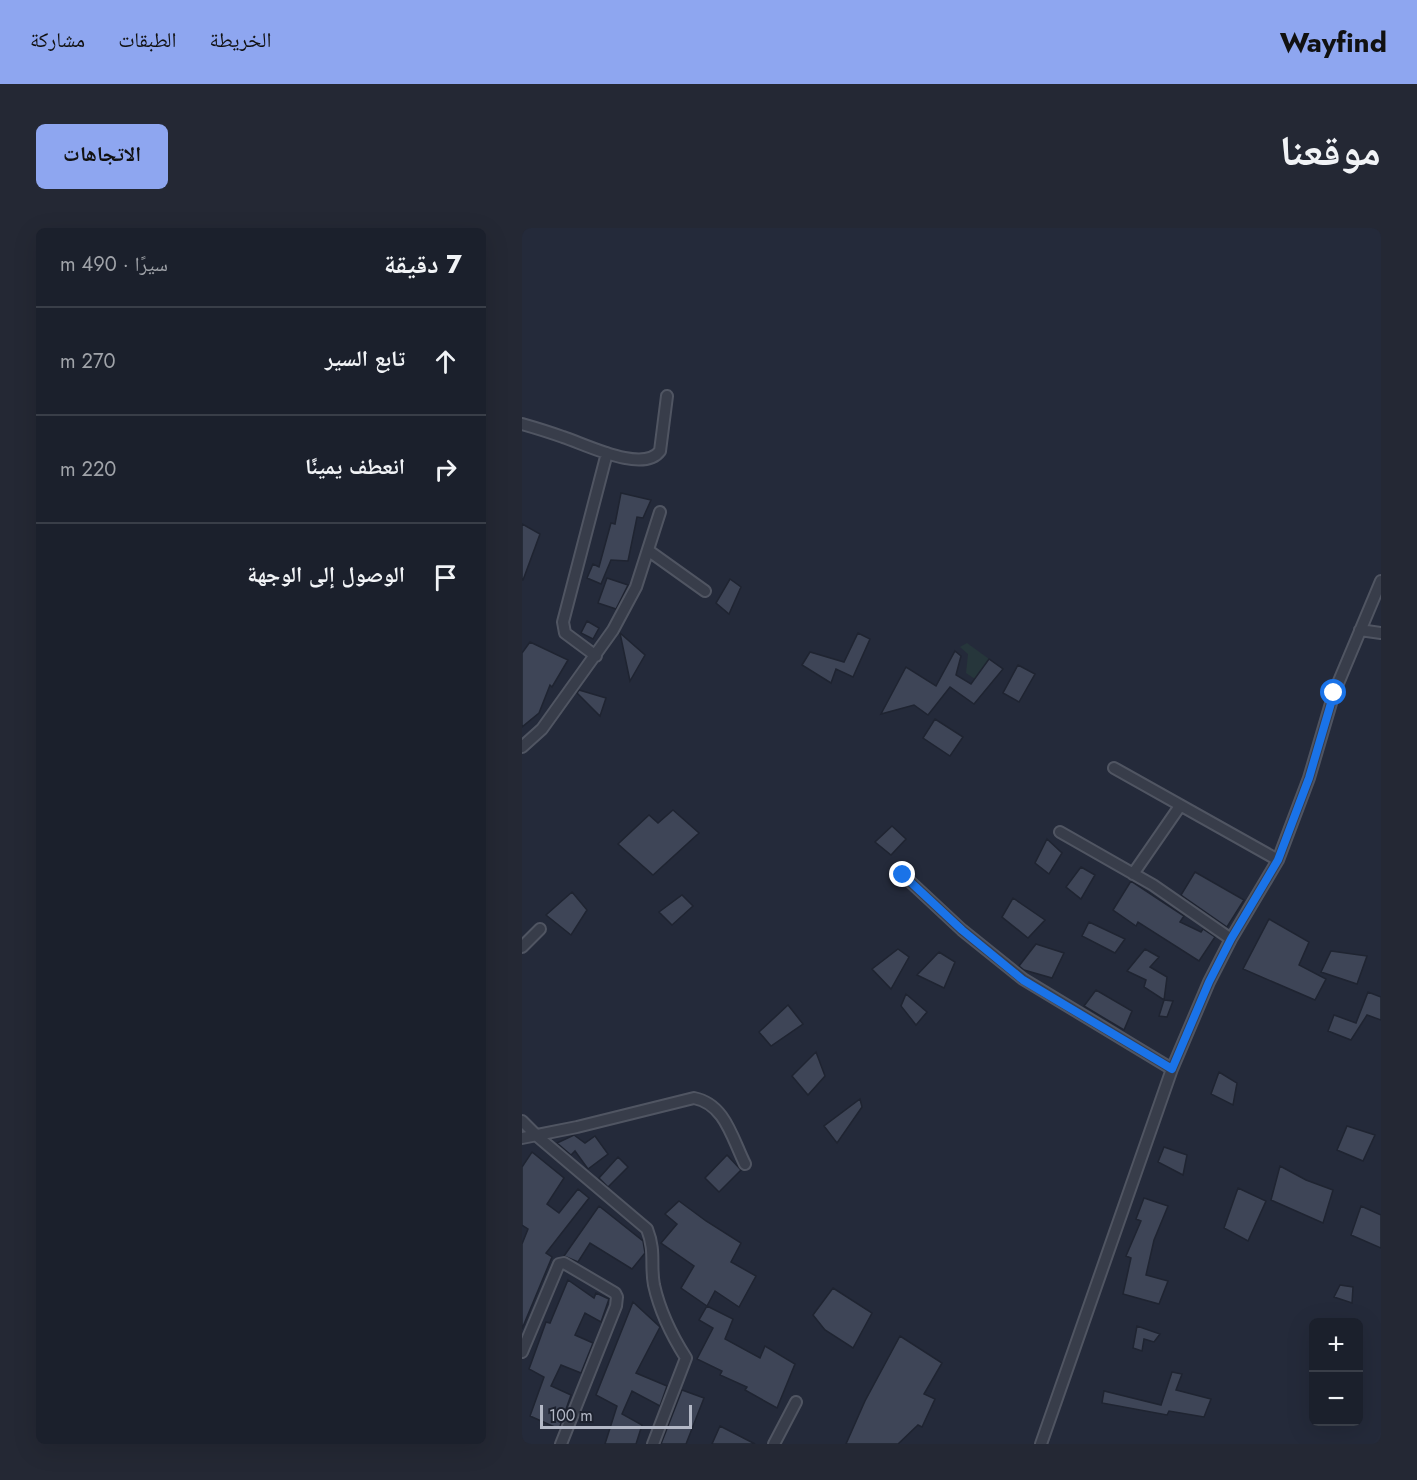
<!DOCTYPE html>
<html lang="ar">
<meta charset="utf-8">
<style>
:root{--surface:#1b202c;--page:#242834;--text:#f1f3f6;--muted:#a0a3a9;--line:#393e48;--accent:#8ea6f0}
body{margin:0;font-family:Jost,"Noto Naskh Arabic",sans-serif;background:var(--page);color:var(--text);direction:rtl}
.controls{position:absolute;right:18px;bottom:18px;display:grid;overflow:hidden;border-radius:9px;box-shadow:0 6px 24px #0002}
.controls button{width:54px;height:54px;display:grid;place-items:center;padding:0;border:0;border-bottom:2px solid var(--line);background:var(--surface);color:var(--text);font:30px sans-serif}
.scale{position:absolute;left:18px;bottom:15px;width:152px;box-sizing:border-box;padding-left:6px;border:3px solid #b3b8c6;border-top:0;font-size:16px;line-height:21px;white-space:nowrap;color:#b3b8c6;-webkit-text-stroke:4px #1d222f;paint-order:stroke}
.stop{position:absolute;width:18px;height:18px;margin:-14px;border:4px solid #1a73e8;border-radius:50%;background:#fff}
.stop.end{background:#1a73e8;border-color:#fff;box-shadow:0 2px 6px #0008}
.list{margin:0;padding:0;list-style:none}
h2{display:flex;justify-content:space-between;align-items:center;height:78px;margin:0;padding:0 24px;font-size:26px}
h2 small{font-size:20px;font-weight:400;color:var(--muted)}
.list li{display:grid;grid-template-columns:39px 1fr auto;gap:18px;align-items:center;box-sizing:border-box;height:108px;padding:0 24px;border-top:2px solid var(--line)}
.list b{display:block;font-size:22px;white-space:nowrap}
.list em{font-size:20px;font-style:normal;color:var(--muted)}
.icon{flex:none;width:33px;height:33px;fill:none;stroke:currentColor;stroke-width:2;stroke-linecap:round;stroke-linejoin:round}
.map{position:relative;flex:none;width:859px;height:1216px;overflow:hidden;direction:ltr;border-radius:9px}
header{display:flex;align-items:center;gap:36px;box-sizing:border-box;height:84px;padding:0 30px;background:var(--accent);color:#111}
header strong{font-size:28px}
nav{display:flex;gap:33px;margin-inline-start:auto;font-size:21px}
.intro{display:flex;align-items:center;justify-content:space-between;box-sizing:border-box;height:144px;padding:0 36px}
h1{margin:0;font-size:42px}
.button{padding:15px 27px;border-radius:9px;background:var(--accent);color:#111;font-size:21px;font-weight:700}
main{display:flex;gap:36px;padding:0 36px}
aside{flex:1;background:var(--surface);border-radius:9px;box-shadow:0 6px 24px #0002}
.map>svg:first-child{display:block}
.green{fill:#26363b}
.building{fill:#3e4557;stroke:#1f2431;stroke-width:1.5}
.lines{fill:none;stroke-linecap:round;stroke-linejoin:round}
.minor-casing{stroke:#505562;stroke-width:14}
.minor{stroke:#383d4a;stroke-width:10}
.route{stroke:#1a73e8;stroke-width:8}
</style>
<header>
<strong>Wayfind</strong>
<nav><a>الخريطة</a><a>الطبقات</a><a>مشاركة</a></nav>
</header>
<div class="intro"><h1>موقعنا</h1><a class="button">الاتجاهات</a></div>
<main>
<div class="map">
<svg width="859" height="1216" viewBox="0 0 859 1216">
<rect width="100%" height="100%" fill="#242a3a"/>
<path class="green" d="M445 415 467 431 453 451 444 445 446 426 438 419Z"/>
<path class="building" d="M99 265 129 272 121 290 115 289 106 333 89 332 79 356 65 350 71 336 77 339 89 295 93 296Z
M0 296 18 306 1 352H0Z
M85 350 106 357 94 381 76 375Z
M208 351 219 359 207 386 194 375Z
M65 393 77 400 71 411 59 405Z
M98 405 123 427 108 453Z
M336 405 348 411 331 449 314 441 309 455 280 437 288 424 322 434Z
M8 414 46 432 30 459 28 457 17 485 0 499V425Z
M433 423 439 428 434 447 449 456 467 431 481 441 452 476 428 459 406 487 392 477 359 486 384 439 414 458Z
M496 437 513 446 497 474 481 465Z
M57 462 84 470 78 488 55 465Z
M413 491 441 509 428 528 401 510Z
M151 582 177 605 131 647 96 616 127 587 136 595Z
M370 598 384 611 369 627 353 614Z
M525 611 540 625 527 646 513 635Z
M559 639 573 647 559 671 544 659Z
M673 644 722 672 705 699 659 667Z
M609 653 662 688 658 694 679 704 681 701 693 709 677 733 616 694 614 698 591 682Z
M50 664 65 682 49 707 24 687Z
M160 667 171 678 150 697 137 684Z
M491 670 523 692 506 710 480 689Z
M747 691 787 714 777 737 804 751 793 772 721 741Z
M567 694 603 711 593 725 560 708Z
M514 716 542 725 530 750 502 742 497 738Z
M376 721 387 729 369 761 350 741Z
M623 721 637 729 628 739 645 749 642 772 622 759 624 752 605 743Z
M809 723 845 728 835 756 799 744Z
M417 724 433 734 422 760 395 747Z
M574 762 610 783 602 802 562 778Z
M846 764 859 769V792L845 787 829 812 806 803 812 787 834 795Z
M384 766 405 784 394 797 379 778Z
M642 772 651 773 645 789 637 788Z
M266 777 281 796 249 818 237 804Z
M294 824 303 848 286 867 270 848Z
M697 844 715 855 711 877 689 866Z
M338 871 340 879 315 915 302 898Z
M825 898 853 907 841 933 815 922Z
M52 907 63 915 73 908 86 926 66 941 53 923 49 927 35 915Z
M642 919 665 927 661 947 636 934Z
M10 924 42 950 25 976 37 985 56 961 67 970 24 1025 30 1029 0 1101V1016L6 1001 0 997V939Z
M205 927 219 942 197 964 183 950Z
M96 929 106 939 86 959 77 950Z
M758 938 784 952 811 962 801 995 749 972Z
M716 960 744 973 726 1013 702 1000Z
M622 970 646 978 632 1012 624 1047 646 1053 637 1076 601 1066 609 1030 604 1028 619 993 614 991Z
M157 973 184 993 219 1015 209 1034 234 1048 217 1079 193 1063 185 1078 159 1060 172 1038 139 1015 155 996 143 986Z
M77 978 121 1013 123 1025 110 1041 68 1015 56 1034 42 1028Z
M839 978 859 987V1020L829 1007Z
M46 1052 72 1070 74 1065 87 1071 79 1094 63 1085 53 1107 71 1115 59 1145 39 1137 29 1158 49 1167 37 1201 8 1188 22 1149 7 1141 24 1094 28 1095Z
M818 1057 831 1059 830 1075 812 1069Z
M311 1060 350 1085 331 1120 303 1102 291 1087Z
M111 1074 138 1099 114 1145 145 1158 138 1178 110 1163 100 1186 120 1197 114 1216H83L95 1178 74 1167Z
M185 1078 211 1091 203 1111 238 1130 243 1118 273 1136 255 1180 223 1162 225 1159 198 1147 200 1143 175 1131 191 1100 177 1092Z
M615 1098 638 1106 632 1114 622 1111 620 1123 611 1120Z
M378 1108 420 1135 402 1166 413 1171 400 1199 396 1197 376 1216H324L343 1173Z
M650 1144 660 1146 654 1162 689 1171 682 1189 647 1183 645 1187 580 1175 582 1163 639 1177Z
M160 1162 182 1170 164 1216H139Z
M198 1198 233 1216H190Z"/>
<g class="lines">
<defs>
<path id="minor" d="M0 196C14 200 27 204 41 209 63 216 121 246 138 223L145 168
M127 323 183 363
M838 402 859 405
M74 428 43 405 41 394 85 225
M0 519 20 501 91 402 114 359 138 284
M592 540 756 632
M538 604 631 657 709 711
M611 646 658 578
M381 647 440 702 501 751 650 841
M0 719 18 701
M0 893 15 908 125 1001C134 1024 128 1036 132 1057 138 1084 150 1108 164 1130L131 1216
M0 910 55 899 172 870C203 876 210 910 223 936
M0 1124 37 1036 42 1035 93 1065 95 1069 94 1078 39 1216
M252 1216 274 1174
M519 1216 650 841 687 754 709 711 756 632 787 550 812 465 859 353"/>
</defs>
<use href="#minor" class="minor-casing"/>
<use href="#minor" class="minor"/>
</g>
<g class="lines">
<path class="route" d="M381 647 440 702 501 752 650 841 687 754 709 711 756 632 787 550 812 465"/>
</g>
</svg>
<div class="controls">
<button>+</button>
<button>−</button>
</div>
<div class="scale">100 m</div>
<div class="stop" style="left:812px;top:465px"></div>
<div class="stop end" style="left:381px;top:647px"></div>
</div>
<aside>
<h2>7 دقيقة<small>سيرًا · 490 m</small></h2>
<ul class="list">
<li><svg class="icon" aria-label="ahead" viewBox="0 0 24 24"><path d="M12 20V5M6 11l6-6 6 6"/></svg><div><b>تابع السير</b></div><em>270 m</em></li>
<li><svg class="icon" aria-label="right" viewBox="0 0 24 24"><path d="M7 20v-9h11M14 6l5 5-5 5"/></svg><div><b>انعطف يمينًا</b></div><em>220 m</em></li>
<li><svg class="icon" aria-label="arrive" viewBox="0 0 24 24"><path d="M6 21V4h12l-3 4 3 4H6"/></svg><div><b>الوصول إلى الوجهة</b></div></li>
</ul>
</aside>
</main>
